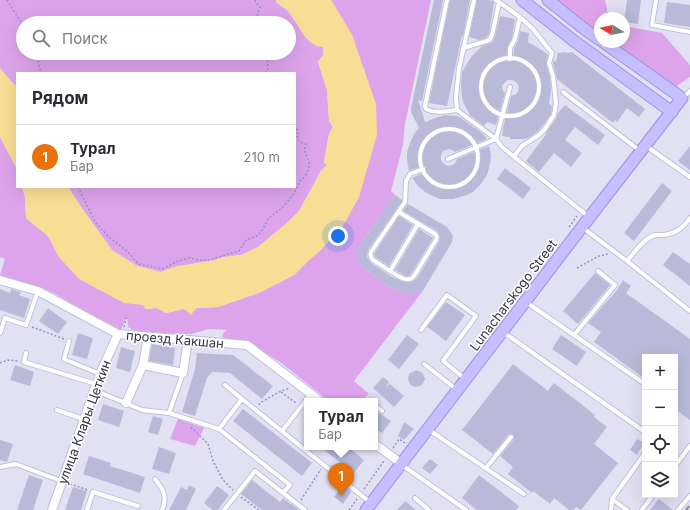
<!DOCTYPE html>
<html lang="ru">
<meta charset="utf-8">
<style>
:root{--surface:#fff;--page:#f7f7f7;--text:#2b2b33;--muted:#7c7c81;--line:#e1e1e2;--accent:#0c89ff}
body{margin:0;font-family:Inter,sans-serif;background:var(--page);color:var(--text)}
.controls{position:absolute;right:12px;bottom:12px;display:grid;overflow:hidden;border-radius:0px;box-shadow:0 4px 16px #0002}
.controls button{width:36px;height:36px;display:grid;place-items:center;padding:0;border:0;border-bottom:1px solid var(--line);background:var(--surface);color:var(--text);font:20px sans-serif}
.compass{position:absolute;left:594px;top:12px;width:36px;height:36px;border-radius:50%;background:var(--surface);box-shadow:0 4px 16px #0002;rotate:280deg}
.you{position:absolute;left:338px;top:236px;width:14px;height:14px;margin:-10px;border:3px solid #fff;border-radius:50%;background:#1a73e8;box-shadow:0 0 0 6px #1a73e833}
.badge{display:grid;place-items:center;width:26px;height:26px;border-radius:50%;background:var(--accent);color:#fff;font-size:13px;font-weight:700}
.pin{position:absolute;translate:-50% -33px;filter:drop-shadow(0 1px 2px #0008)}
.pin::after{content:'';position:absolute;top:21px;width:14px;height:12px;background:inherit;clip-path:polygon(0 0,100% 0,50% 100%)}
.popup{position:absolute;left:304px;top:398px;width:74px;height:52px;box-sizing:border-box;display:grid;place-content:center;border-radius:0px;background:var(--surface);filter:drop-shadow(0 1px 3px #0005);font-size:13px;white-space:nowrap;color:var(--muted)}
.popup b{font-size:15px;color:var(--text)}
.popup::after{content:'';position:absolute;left:50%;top:100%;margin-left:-8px;border:8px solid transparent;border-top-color:var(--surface)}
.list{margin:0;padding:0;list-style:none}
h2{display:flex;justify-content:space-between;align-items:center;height:52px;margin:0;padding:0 16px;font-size:17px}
h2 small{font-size:13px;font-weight:400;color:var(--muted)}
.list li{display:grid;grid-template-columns:26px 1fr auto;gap:12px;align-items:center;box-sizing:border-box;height:64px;padding:0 16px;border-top:1px solid var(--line)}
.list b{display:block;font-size:15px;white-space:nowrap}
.list p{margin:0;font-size:13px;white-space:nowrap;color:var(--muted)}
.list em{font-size:13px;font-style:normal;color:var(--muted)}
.icon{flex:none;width:22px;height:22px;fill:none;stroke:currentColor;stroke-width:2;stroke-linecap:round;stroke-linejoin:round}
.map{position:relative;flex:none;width:690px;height:510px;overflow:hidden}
.search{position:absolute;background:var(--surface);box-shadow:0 4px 16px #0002;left:16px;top:16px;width:280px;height:44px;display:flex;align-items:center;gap:10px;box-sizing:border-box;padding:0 14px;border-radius:22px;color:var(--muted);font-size:15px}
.panel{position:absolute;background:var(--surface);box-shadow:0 4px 16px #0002;left:16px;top:72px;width:280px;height:116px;border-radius:0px}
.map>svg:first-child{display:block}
.green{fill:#dda4ec;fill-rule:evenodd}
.water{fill:#f8de95}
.building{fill:#b8bad8}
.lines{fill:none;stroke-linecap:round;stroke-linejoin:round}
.service-casing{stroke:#c0c0dd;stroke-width:6}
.minor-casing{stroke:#c0c0dd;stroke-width:10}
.secondary-casing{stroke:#9993e5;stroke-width:13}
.path{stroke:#9394c2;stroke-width:1.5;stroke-dasharray:2 2;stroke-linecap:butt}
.service{stroke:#fff;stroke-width:4}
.minor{stroke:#fff;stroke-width:8}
.secondary{stroke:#c5bfff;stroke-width:11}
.rail{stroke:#939393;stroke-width:2.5;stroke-dasharray:5 5;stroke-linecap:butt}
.labels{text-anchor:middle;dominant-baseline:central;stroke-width:3;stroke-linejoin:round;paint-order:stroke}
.street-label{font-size:13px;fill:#313344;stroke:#fff}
</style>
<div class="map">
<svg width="690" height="510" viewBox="0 0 690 510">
<rect width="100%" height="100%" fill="#e2e1f3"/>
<path class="green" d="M0 0H276L277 3 288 11 309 41 323 47V55L318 62 327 90 329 121 333 127 329 134 324 162 327 165 321 171 299 211 287 223 258 247 241 255 224 257 215 260 174 267 161 272 137 266 112 250 81 207 68 187H295V73H17V87L8 78 0 68ZM23 23H289V53H23Z
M331 0H431L405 124 403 145 391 191 395 195 357 249V260L361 266 389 287 402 292H422L354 381 369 394 361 401H329L280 362 245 341 232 340 222 337 223 333 227 330 209 329 191 334H175L162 336 138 333 128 327 127 316 120 332 82 310 54 293 0 275 5 259 0 257V137L16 167 17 187H22L25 197 26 218 48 236 59 257 143 305 146 309 157 308 166 313 184 309 218 307 261 292 294 275 307 262 361 63 352 35Z
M556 0H605L609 18H600V34Z
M624 26 662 33 690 65V77L675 87 610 42H624Z
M178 419 204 428 195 446 170 439Z"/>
<path class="water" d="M276 0H331L352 35 376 104 377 135 359 197 343 226 321 250 307 262 294 275 261 292 218 307 196 308 191 315 184 309 166 313 157 308 146 309 143 305 124 303 79 279 59 257 48 236 26 218 25 197 22 187H68L81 207 112 250 137 266 161 272 174 267 215 260 224 257 241 255 258 247 287 223 299 211 321 171 327 165 324 162 329 134 333 127 329 121 327 90 318 62 323 55V47C304 46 299 23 288 11 284 7 279 5 276 0Z
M0 68 8 78 17 87V169L0 137Z"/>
<path class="building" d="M434 0H443L422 101 418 100 423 115 425 122 435 118 445 115 457 116 461 118 483 134 487 139 455 152 450 149 446 150 443 151 441 155V160L444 164 448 166 453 165 456 162 457 159 489 146 491 155 490 164 487 175 481 184 473 192 467 195 453 199H440L433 196 425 192 419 187 412 178 425 172 426 170V167L425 166H422L409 171 407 159V152L410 143 414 134 419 128 411 112V108Z
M450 0H470L463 36 462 35 447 106 429 103Z
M477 0H487L493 1 494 3 489 34 486 38 479 40 469 37Z
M627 0H641L638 24 624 22Z
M667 2 690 5V27L664 23Z
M500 16 515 19 512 38 507 48 506 59 508 62H510L513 60 514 49 518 41 520 31 529 33 528 42 540 49 548 55 546 64 550 77 551 92 549 103 552 106 551 114 542 127 537 132 528 138 523 139H510V137L502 136 503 128 511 96 516 94 518 91 519 87 517 83 513 80H508L505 82 502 86 503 91 505 93 496 125 487 122 484 126 470 115 464 104 462 97 461 83 462 72 472 56 482 46 489 44 493 41 495 36Z
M566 52V53L572 52 645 109 639 117 627 108 617 122 615 120 613 123 557 79 553 63 554 60 556 62 558 53Z
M565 105 605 135 598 145 575 127 565 140 582 153 571 167 554 153 539 172 526 161 547 133 545 134 557 117 558 113Z
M690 146V170L678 161Z
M505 168 531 188 523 199 497 179Z
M662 183 672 191 634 241 624 233Z
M395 195 402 200V201L368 250 367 257 371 263 392 277 404 282H412L417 278 439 242 440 236 437 231 403 211 408 204 447 227 453 236 452 242 422 292 411 293 402 292 389 287 361 266 357 260V249Z
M399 216 413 225 389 266 375 257 374 254Z
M419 229 433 238 411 274 409 276H406L395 270Z
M673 252 690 264V286L663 265Z
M595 273 610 285 578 324 563 311Z
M623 280 631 286 626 293 690 339V420L675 409V357H645V379L594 342 601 332 588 323 617 290Z
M0 289 10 293 11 289 21 292 19 295 30 299 24 318 0 310Z
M446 302 465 315 446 341 427 327Z
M48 308 67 322 58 334 39 321Z
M78 333 93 338 87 359 72 355Z
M407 335 419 344 399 369 388 360Z
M561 335 586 352 577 366 552 349Z
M152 344 175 348 173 365 149 361Z
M121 347 135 351 130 372 116 368Z
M197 353 233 355 273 386 262 399 230 373 212 372 207 378 195 416 182 412 195 369Z
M513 364 548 391 554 383 595 415 594 417 607 427 594 444 618 463 581 510 576 507 574 510H569L554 498 550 504 533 491 532 493 508 474 513 467 500 456 514 439V436L513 434H510L508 435 493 454 462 430Z
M15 365 34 372 30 386 10 380Z
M416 370 421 372 423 374 425 379 422 385 420 386 414 387 410 384 408 379 409 374Z
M383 377 389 382 386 386 390 384 404 396 394 407 373 388Z
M103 404 124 411 119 427 98 420Z
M243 409 312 463 302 476 233 421Z
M375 410 391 421 382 433 375 428Z
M153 416 163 419 158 435 148 432Z
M404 422 414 429 404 440 398 436Z
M637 439 644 443 637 455 630 450Z
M0 440 13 444 7 462 0 460Z
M159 447 176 453 169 474 152 469Z
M320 447H348L364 460 354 473Z
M89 456 111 463 110 466 145 477 140 493 83 474Z
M430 459 438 465 430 474 422 468Z
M29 475 43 480 33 510H17Z
M479 475 519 506 516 510H477L462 498Z
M252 480 280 502 283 498 299 510H262L241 494Z
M189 485 196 489 186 510H169L181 487 187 490Z
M343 485 351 492 343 504 334 497Z
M217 486 229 495 218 510H213L204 503Z
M73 487 87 491 81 510H65Z
M659 499 673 510H650Z
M405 501 416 510H397Z"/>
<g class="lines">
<defs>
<path id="service" d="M447 0 426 101 425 106 426 109C436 114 447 111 457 110L496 139 502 147 589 217
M496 0 520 17 533 29 552 53 549 63 553 76 556 103 554 115 545 129 539 135 522 146 514 156
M656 0 652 25 690 32
M463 48 487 41 490 39 492 35 499 3
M481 87a29 29 0 1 1 58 0a29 29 0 1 1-58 0Z
M510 59V48L515 39 520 17
M563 92 639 150
M683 98 690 91
M457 110 456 97 459 69 474 0
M420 158a29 29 0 1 1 58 0a29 29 0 1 1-58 0Z
M496 139 510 87
M646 146 690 177
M448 159 496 139
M399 212 435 234C437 236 437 238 436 240L414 276C412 279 409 280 405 279 399 278 380 264 373 260 370 257 370 255 371 252L405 202 406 181 409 176 410 174 423 169
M583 228 627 261 690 311
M627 261C635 252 643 239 655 235 658 235 661 235 664 235 677 233 683 228 690 218
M390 271 418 224
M526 302 645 384
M421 330 447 295 476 316 443 361 464 378
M503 332 645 432
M0 333 5 318 26 325 38 291
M574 335 615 285 598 271
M69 341 64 359 100 374
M26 353 24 362 96 384
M424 364 456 389
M225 385 242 399
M94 390 142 410 169 413 219 429 290 485 283 493
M375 405 382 411
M57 410 83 419
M169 413 183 373
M219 429 242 399 371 503
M429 430 524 494
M282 431 311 394
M402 465 466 510
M675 466 690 446
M0 467 16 464 61 481
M486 468 511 437
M155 479C163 489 168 497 162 510
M415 498 429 510
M612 499 627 510
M87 510 93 492 138 506
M224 510 255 471 305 510
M611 510 612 499 645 453
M642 510 653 495
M678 510 690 496"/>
<path id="minor" d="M0 280 38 291 118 334 247 345 320 401
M143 365 183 373 188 340
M126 403 143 365 148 337
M375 444 402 464
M52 510 100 374 118 334"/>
<path id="secondary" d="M522 0 574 41 672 112
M548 0 583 28 600 40
M366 510 582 227 682 98 603 42"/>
</defs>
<use href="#service" class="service-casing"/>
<use href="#minor" class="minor-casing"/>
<use href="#secondary" class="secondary-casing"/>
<path class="path" d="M7 0 23 25
M255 0 256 3 260 7 257 16V23
M36 53 41 73
M265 73 268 69 267 53
M78 187 95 222 109 237 128 252 138 264 162 269 178 261 190 258 199 260H209L239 251 246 240 257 236 263 229 268 219 284 206 293 195 298 186 300 181C305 178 309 170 309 164 309 156 302 153 306 144 298 142 296 139 298 130L295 129
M569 227 577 216
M577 268 599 256 608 254
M32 327 64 339
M124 327 127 315
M0 363 8 360 18 361
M281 392 296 403
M259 405 260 403 281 391 290 388
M191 427 208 444 213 461 223 480 233 490
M393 448 399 439 405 443
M70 484 88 490
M364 489 384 461
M241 497 259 510
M301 500 321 469
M349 510 357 499"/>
<use href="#service" class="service"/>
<use href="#minor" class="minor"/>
<use href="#secondary" class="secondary"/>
<path class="rail" d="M686 510 690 505"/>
</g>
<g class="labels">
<g class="street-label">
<text transform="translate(513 295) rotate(-53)">Lunacharskogo Street</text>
<text transform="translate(175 339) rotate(5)">проезд Какшан</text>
<text transform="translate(84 422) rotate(-70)">улица Клары Цеткин</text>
</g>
</g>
</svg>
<div class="controls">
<button>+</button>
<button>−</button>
<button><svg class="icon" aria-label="locate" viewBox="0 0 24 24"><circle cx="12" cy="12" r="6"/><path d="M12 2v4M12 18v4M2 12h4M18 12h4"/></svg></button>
<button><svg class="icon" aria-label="layers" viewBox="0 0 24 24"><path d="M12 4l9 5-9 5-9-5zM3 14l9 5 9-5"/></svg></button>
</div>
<svg class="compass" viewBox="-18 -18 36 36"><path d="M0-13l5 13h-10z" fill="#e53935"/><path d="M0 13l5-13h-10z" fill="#7c7c81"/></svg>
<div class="you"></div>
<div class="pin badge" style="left:341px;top:496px;background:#e8710a">1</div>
<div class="popup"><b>Турал</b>Бар</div>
<div class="search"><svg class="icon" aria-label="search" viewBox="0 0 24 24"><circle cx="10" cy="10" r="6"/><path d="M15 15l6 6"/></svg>Поиск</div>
<section class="panel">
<h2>Рядом<small></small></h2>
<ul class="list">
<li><span class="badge" style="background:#e8710a">1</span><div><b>Турал</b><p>Бар</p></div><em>210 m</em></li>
</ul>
</section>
</div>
